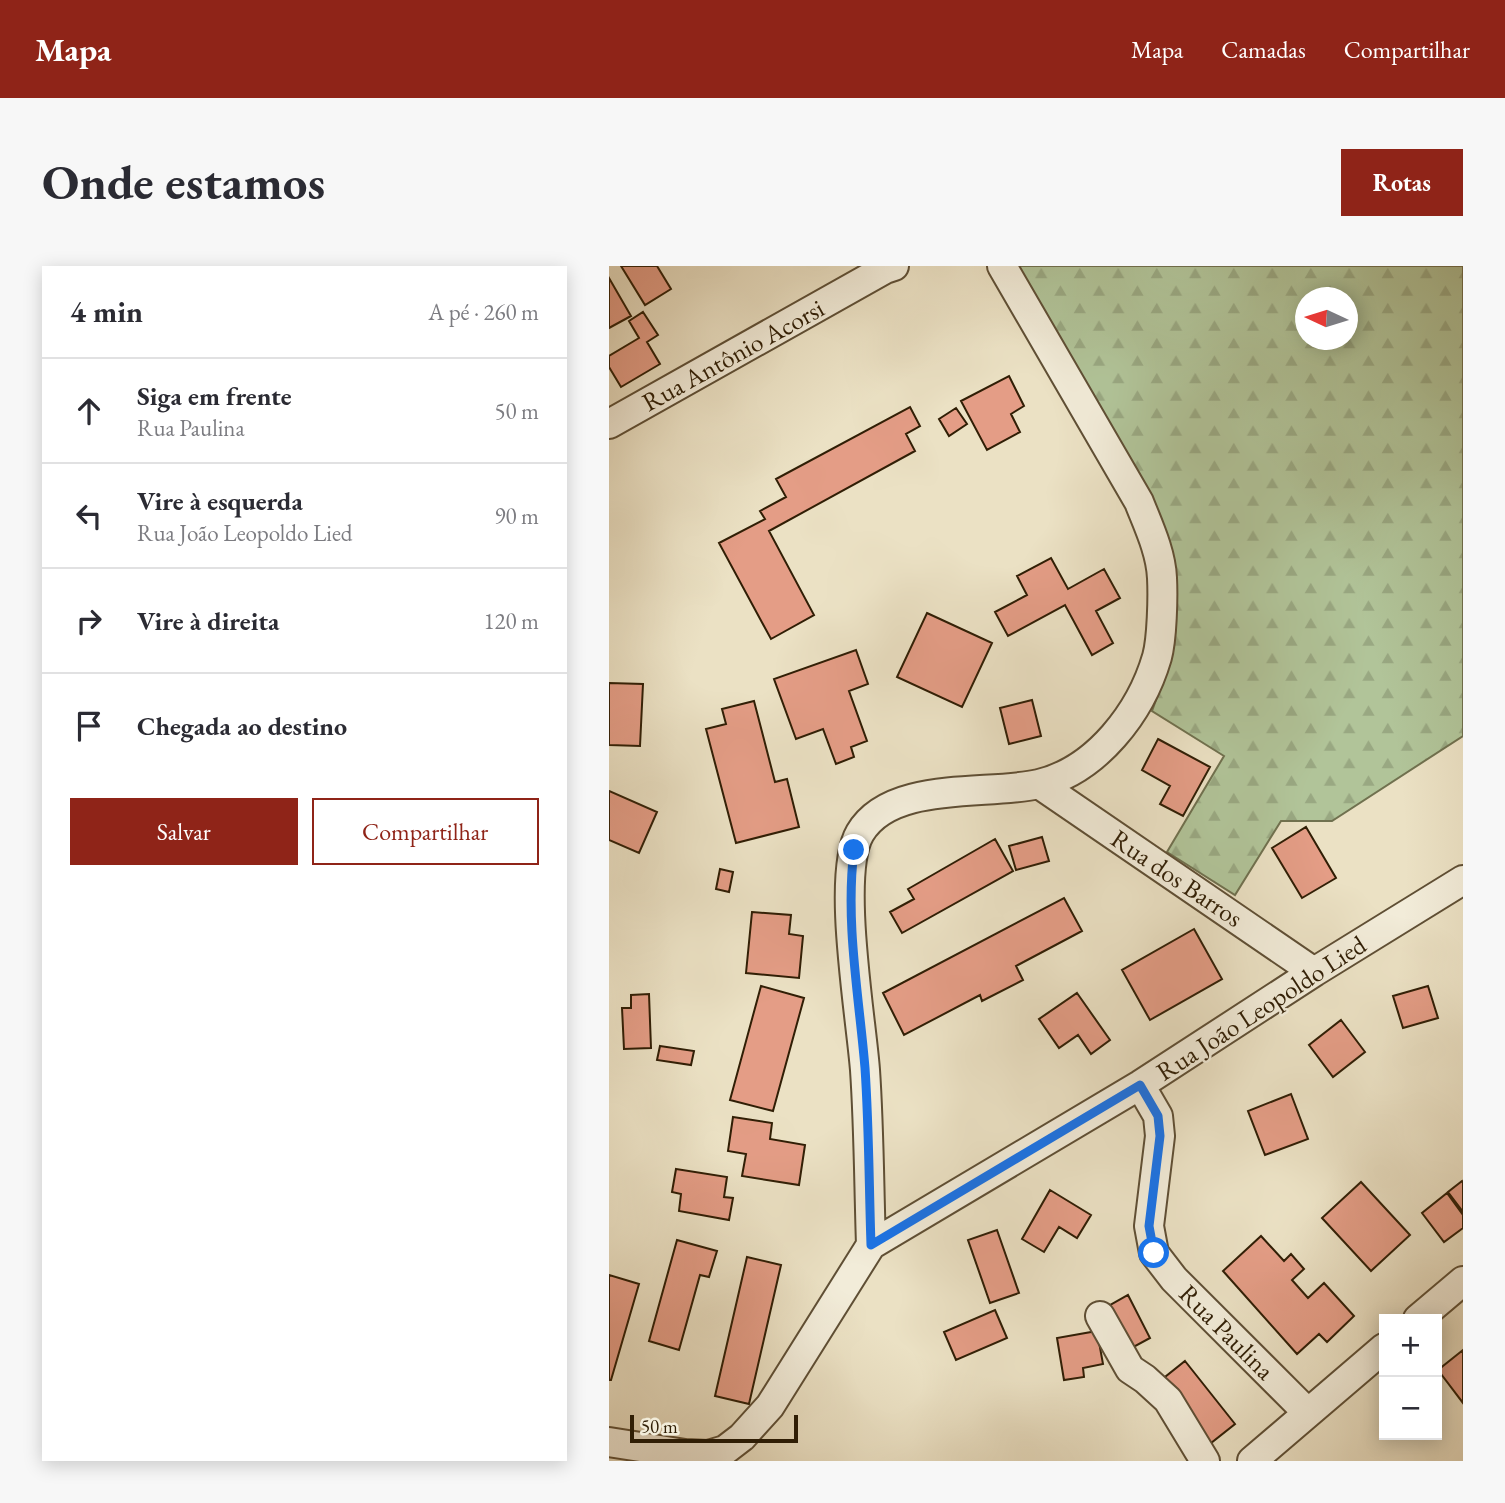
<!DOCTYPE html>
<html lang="pt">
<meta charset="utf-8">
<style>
:root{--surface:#fff;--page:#f7f7f7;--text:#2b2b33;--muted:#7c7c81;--line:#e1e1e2;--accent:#8f2418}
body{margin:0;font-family:"EB Garamond",serif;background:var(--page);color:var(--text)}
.controls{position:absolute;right:21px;bottom:21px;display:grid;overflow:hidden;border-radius:0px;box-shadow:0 4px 18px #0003}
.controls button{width:63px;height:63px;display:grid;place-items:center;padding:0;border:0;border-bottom:2px solid var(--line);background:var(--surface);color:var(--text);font:35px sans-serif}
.compass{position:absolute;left:686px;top:21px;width:63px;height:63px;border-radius:50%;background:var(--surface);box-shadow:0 4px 18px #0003;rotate:274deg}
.scale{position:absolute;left:21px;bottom:18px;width:168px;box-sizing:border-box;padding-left:7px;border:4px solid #301e05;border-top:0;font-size:19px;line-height:24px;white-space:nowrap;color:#301e05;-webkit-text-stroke:5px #f2ecd9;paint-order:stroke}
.stop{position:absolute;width:21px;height:21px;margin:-16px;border:5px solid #1a73e8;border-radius:50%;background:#fff}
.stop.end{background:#1a73e8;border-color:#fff;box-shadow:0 2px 7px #0008}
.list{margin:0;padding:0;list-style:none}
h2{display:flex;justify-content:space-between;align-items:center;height:91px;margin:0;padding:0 28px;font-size:30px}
h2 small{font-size:23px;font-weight:400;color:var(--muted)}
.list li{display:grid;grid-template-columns:46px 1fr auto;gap:21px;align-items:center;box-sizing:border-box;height:105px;padding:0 28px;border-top:2px solid var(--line)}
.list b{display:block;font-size:26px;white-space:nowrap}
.list p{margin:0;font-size:23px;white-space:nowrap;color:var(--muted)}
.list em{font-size:23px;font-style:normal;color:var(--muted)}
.actions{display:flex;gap:14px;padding:21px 28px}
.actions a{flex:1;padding:16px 0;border:2px solid var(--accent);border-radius:0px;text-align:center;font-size:24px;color:var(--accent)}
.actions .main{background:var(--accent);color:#fff}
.icon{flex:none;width:38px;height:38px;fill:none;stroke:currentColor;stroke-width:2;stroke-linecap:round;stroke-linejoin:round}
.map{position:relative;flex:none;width:854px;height:1195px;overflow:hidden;border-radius:0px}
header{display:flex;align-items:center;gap:42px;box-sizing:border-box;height:98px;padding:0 35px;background:var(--accent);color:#fff}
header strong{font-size:33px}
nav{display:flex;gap:38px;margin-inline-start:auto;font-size:24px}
.intro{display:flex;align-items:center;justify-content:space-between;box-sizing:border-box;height:168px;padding:0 42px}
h1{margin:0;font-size:49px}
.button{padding:18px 32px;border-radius:0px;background:var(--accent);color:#fff;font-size:24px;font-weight:700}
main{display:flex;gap:42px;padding:0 42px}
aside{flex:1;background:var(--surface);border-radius:0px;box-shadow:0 4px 18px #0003}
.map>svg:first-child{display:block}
.forest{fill:url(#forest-firs);stroke:#70714f;stroke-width:2;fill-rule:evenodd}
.building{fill:#e49d86;stroke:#301e05;stroke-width:2}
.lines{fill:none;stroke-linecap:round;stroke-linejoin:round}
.minor-casing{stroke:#5f4f35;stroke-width:32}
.minor{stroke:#f2ecd9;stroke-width:28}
.route{stroke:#1a73e8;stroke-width:9}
.labels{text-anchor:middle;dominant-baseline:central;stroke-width:5;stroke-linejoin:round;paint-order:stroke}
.street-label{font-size:26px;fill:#301e05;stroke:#f2ecd9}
</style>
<header>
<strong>Mapa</strong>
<nav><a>Mapa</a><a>Camadas</a><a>Compartilhar</a></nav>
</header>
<div class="intro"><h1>Onde estamos</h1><a class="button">Rotas</a></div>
<main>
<aside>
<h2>4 min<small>A pé · 260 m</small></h2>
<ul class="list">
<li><svg class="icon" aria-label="ahead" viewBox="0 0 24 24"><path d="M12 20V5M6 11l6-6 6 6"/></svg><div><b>Siga em frente</b><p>Rua Paulina</p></div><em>50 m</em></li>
<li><svg class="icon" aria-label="left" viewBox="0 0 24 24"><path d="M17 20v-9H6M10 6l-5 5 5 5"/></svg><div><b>Vire à esquerda</b><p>Rua João Leopoldo Lied</p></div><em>90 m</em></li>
<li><svg class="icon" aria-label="right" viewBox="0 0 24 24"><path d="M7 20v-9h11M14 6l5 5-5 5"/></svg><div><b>Vire à direita</b></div><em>120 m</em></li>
<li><svg class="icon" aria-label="arrive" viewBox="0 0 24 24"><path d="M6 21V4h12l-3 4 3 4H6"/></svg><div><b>Chegada ao destino</b></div></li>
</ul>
<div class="actions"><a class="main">Salvar</a><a>Compartilhar</a></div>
</aside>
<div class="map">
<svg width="854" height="1195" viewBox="0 0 854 1195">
<defs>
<pattern id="forest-firs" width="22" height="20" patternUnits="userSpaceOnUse" patternTransform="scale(1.75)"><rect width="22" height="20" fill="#b1c499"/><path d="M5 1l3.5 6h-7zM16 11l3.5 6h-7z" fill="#99a882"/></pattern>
</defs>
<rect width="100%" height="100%" fill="#ebe1c4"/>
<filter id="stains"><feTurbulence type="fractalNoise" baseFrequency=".00286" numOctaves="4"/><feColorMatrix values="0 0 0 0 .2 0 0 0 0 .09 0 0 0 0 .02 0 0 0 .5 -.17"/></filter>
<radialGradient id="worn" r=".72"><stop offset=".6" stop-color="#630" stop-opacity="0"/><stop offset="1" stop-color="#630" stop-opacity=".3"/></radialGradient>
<path class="forest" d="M407 0H854V470L723 555H672L626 629 558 586 615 490 543 445 557 407 564 321ZM696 32H738V74H696Z"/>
<path class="building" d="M12 0H48L62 23 36 39Z
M0 12 22 50 0 62Z
M34 46 49 69 38 76 51 98 12 121 0 101V90L30 72 20 55Z
M400 110 415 140 402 148 411 166 378 184 352 135Z
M301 141 311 160 297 168 306 185 160 265 205 349 162 373 110 277 156 253 151 245 177 231 167 213Z
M347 142 358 158 340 170 330 153Z
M442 292 459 323 495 303 511 332 487 345 504 377 483 389 456 339 399 370 386 346 418 329 408 310Z
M318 347 383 377 353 441 288 411Z
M247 384 259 418 240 425 258 475 242 481 245 491 227 498 214 463 187 473 165 413Z
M0 417 34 418 31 480 0 479Z
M423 434 432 470 400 478 391 442Z
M145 435 166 516 178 513 190 561 127 577 97 463 117 458 113 443Z
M549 473 601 501 574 550 551 538 561 520 533 504Z
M0 525 48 546 30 587 0 574Z
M697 561 727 612 693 632 663 582Z
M433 571 440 595 407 604 400 580Z
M386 573 404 605 293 667 281 646 305 633 299 623Z
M111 603 124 606 120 626 107 623Z
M455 632 473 665 407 700 414 714 373 735 371 729 295 769 274 727Z
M143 646 182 649 180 668 194 670 190 712 137 707Z
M585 663 613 713 541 754 513 704Z
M152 720 195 732 164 845 121 834Z
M819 720 829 752 794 762 784 730Z
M468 727 501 774 482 788 469 769 450 782 430 753Z
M40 728 42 782 15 783 13 742H22V729Z
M732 754 756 786 724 811 700 779Z
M51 780 85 785 82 799 48 794Z
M682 828 699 873 656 889 639 845Z
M124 851 163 857 161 873 196 879 190 919 133 910 137 888 119 885Z
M67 903 118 911 115 931 124 932 120 954 70 945 72 928 63 926Z
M853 915 854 917V946L839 926Z
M752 916 801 969 762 1005 713 952Z
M441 924 482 949 468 972 450 961 435 986 413 973Z
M838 927 854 949V962L835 976 813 947Z
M388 964 410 1027 381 1037 359 974Z
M652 970 675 995 682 988 695 1003 683 1014 699 1032 715 1017 745 1050 718 1076 710 1068 688 1088 614 1005Z
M68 974 108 985 100 1011 91 1009 70 1084 40 1075Z
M138 991 172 999 140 1138 106 1130Z
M0 1009 30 1018 2 1114H0Z
M519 1029 541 1072 519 1084 496 1042Z
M386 1044 398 1072 347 1094 335 1066Z
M488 1065 494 1098 474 1102 475 1111 455 1114 448 1072Z
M854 1084V1137L829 1104Z
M576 1095 626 1158 602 1177 551 1115Z"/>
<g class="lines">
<defs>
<path id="minor" d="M0 158 276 3 285 0
M430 518 705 706
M531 819 549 850 551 870 540 960 545 987 565 1013 699 1147
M262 979C260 920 260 862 256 804 252 751 227 608 251 567 282 514 379 530 430 518 488 504 532 446 548 391 553 373 554 331 553 312 552 286 539 259 530 236L393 0
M491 1050 521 1103 536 1113 559 1134 596 1195
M809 1053 854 1015
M0 1176 76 1188 99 1189 116 1184 133 1171 161 1140 262 979 531 819 705 706 854 614
M643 1195 775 1082"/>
</defs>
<use href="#minor" class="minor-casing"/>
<use href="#minor" class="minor"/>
</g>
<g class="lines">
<path class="route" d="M245 584C236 656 250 730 256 802 260 861 260 920 262 979L531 819 549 850 551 870 540 960 545 987"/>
</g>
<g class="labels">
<g class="street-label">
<text transform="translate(124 89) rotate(-29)">Rua Antônio Acorsi</text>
<text transform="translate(568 612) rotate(34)">Rua dos Barros</text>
<text transform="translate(652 742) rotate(-33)">Rua João Leopoldo Lied</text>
<text transform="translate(618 1066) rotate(45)">Rua Paulina</text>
</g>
</g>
<rect width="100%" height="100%" filter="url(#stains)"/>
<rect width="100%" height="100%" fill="url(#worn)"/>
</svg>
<div class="controls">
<button>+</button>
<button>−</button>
</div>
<svg class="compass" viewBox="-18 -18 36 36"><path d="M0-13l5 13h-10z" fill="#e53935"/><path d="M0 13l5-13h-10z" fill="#7c7c81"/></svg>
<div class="scale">50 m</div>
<div class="stop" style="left:545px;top:987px"></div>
<div class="stop end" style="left:245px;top:584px"></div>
</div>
</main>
